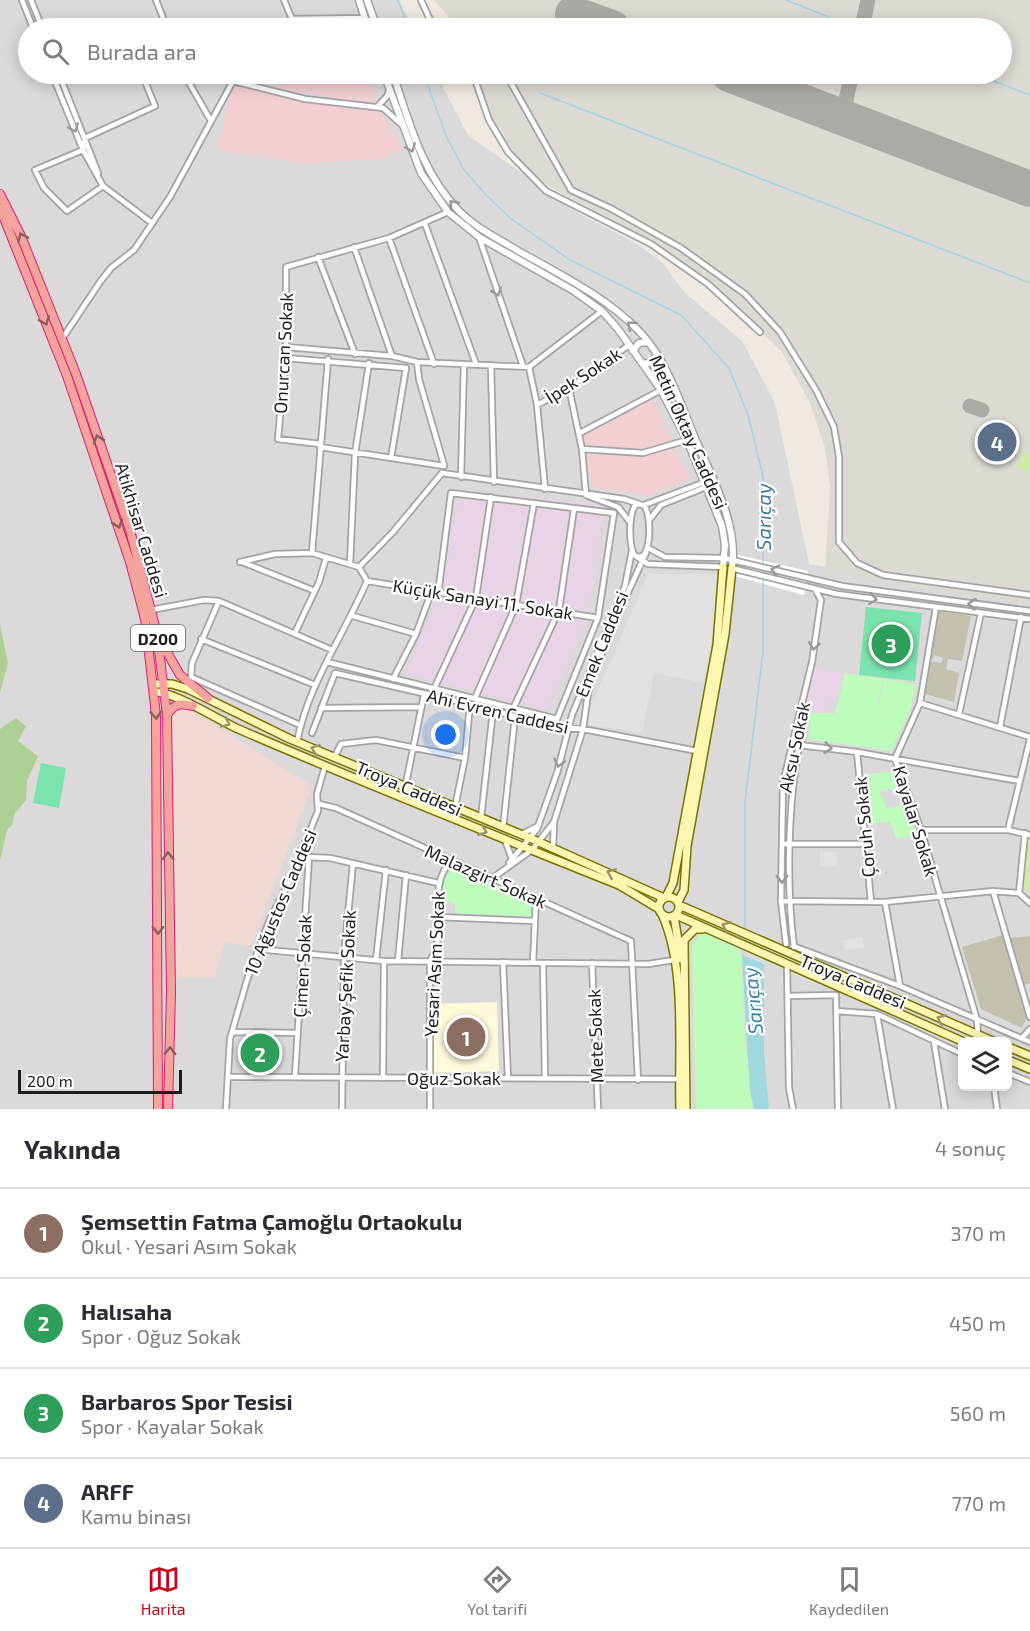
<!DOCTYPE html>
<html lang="tr">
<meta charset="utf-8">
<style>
:root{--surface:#fff;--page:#f7f7f7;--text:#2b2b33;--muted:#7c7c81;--line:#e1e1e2;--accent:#c90019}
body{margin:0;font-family:"Exo 2",sans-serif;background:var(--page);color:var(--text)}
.controls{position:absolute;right:18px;bottom:18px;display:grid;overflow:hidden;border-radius:9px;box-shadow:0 3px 15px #0003}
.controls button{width:54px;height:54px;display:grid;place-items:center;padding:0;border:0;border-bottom:2px solid var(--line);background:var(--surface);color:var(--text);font:30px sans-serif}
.scale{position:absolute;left:18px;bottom:15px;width:164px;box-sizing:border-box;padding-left:6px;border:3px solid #1d1d1d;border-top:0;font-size:16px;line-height:21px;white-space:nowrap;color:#1d1d1d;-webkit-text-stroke:4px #fff;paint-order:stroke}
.you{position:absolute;left:446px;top:735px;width:21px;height:21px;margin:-15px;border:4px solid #fff;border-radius:50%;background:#1a73e8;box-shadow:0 0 0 9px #1a73e833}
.badge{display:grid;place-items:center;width:39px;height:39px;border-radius:50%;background:var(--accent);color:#fff;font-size:20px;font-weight:700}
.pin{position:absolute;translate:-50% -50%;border:3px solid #fff;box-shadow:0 2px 6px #0006}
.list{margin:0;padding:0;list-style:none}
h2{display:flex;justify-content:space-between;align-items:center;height:78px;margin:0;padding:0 24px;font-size:26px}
h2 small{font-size:20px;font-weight:400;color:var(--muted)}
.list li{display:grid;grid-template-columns:39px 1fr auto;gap:18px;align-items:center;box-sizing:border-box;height:90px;padding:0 24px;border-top:2px solid var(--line)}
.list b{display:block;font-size:22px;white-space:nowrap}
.list p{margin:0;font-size:20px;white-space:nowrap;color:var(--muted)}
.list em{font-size:20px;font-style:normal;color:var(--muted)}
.icon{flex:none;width:33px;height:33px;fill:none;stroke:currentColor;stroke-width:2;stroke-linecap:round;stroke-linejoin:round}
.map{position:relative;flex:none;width:1030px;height:1109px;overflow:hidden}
.search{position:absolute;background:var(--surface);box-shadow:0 3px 15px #0003;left:18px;right:18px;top:18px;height:66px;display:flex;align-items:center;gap:15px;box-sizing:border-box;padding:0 21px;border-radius:33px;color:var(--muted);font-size:22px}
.sheet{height:438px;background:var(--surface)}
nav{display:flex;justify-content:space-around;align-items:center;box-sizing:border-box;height:84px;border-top:2px solid var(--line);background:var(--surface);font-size:16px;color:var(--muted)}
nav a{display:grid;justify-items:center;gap:3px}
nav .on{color:var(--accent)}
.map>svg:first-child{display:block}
.residential{fill:#dbd9da;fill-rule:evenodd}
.commercial{fill:#f1cfd2}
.industrial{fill:#e8d3e7}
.education{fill:#fffada}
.military{fill:#f2d8d3}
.airport{fill:#ddd9d3}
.construction{fill:#c3c1ad}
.grass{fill:#d0eca4}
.forest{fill:#add094}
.park{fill:#befcbb}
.pitch{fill:#7ae3ae}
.parking{fill:#e1e1e1}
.water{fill:#9fd8df}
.pier{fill:#fff}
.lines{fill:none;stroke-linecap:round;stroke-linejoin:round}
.stream{stroke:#9fd8df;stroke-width:1.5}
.taxiway{stroke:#adaaa6;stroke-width:15}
.runway{stroke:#adaaa6;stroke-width:36}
.minor-casing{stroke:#a4a4a4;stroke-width:8}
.tertiary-casing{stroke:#a4a4a4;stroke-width:9}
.secondary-casing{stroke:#777500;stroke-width:10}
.trunk-casing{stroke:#e11a77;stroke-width:10}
.minor{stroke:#fff;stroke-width:4.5}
.tertiary{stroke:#fff;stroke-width:6}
.secondary{stroke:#fdf7b1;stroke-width:7}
.trunk{stroke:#f5a49d;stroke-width:8}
.oneway{stroke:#999}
.oneway2{stroke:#89605d}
.oneway3{stroke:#98956e}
.labels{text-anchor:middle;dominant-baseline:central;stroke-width:4.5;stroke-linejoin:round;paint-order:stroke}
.shield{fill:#fff;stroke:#616161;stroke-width:1.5}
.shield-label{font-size:16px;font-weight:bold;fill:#1d1d1d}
.street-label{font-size:18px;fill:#1d1d1d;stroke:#fff}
.water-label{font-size:20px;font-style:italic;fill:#3f7ca1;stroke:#fff}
</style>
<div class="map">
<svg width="1030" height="1109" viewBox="0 0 1030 1109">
<rect width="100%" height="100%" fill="#efe9e1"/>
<path class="residential" d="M0 0H399L413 28H28V74H436L468 135 580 214 637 244 661 261 685 293 742 341 775 403 809 564 1030 599V1109H0ZM962 1042H1008V1086H962Z"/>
<path class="commercial" d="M244 74H370L375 97 372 104 302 93 242 77Z
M233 85 379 109 404 150 395 151 381 159 304 163 217 150Z
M652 397 689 479 649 495 592 487 582 434Z"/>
<path class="industrial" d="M460 490 604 506 588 618 547 710 405 674 443 588Z
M812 667 843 673 837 702 829 701 826 714 804 710Z"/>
<path class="education" d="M497 1002 499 1071 433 1073V1004Z"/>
<path class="military" d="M179 708 192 711 312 786 251 946 225 942 214 977 177 978 172 713Z"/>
<path class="airport" d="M434 0H1030V604L825 572 830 487 825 448 810 403 782 352 715 287 669 253 541 182 513 153 487 117 477 74H1002V28H459Z"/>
<path class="construction" d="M937 611 971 616 962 661 948 659 946 669 959 673 954 702 922 693 929 661 941 663 943 658 934 655 932 660 930 659Z
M1003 935 1027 1017 1022 1028 981 1009 962 947Z
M1030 936V983L1024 985 1010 938Z"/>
<path class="grass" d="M1023 452 1030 455V472L1017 467Z
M1027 837 1030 838V892L1021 884Z"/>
<path class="forest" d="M0 625 8 663 0 693Z
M16 718 26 726 18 741 38 756 27 781 26 800 15 813 12 825 7 830 0 860V729Z"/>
<path class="park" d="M845 673 884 679 878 702 886 705 879 702 885 679 916 684 910 712 891 751 808 739 811 713H835Z
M894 772 899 788 880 791 886 808 905 805 916 836 896 838 890 821 869 824 864 774Z
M458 864 533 899V917L455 913V902L441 901 444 875 451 865Z
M702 932 741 951 745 1036 753 1109H696L692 945Z"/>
<path class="pitch" d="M866 607 922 613 915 681 859 675Z
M41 763 66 768 59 808 33 803Z
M251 1036H270L269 1070H250Z"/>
<path class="parking" d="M648 574H716L714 629 704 683 654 673 642 733 588 725 591 707Z
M820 851 837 852V867L820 866Z
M863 937 864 948 845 950 843 940Z"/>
<path class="water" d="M742 955 764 964V1052L769 1109H754L750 1091Z"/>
<path class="pier" d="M738 555 808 571 804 595 735 576Z"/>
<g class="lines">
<path class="stream" d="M398 0 408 28
M786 0 849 25
M424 74 446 136 464 170 487 196 510 218 570 260 681 315 729 368 748 415 763 476V651L745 803V931
M975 74 1030 95
M540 93 1030 283"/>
<path class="taxiway" d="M862 28 868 0
M842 117 852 74
M970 406 982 410"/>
<path class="runway" d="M573 14 612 28
M729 74 1030 189"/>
<defs>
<path id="minor" d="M22 0 33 28
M31 0 42 28
M156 0 167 28
M284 0 292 19 302 25H357L365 18
M421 0 431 22 441 28
M292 19 365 18
M52 74 83 150 103 186 152 223
M59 74 98 173
M184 74 211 121
M473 74 489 120 508 152 546 191 651 244 708 284 760 332
M506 74 571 190 612 209 681 248 745 294 780 332 816 390 834 427 839 457V542L857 563 883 575 1030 595
M378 106 388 95 389 89
M103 186 67 211 44 188 35 170 83 150 85 138 155 106 142 74
M425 224 476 364
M479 237 523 366
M389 238 434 364
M354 247 392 356
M318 257 355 354
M62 339 100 282 111 268 134 250 170 197 233 81 305 99 383 108 401 124
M286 347 392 356 417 362
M285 358 406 368 391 458
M491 365 494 482
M569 388 582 449 586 495
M537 405 569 388 629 345
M580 433 661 390
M320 444 278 439 286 347V267L389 238 448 212
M320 447 444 466
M582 449 643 453 687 440
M444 465 419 379 417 362 529 367
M442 473 624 499 639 504
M461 477 464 364
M545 489 537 405 529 367 602 311
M588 496 618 507 630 522
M636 504 644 505C651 516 651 544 644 555L639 557 634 555C629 543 628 515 636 504Z
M644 505 705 482
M650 519 661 505 706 487
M648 548 665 557 724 558 842 586 1030 611
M312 553 328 359
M634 555 648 564 723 567
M240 562 275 554 312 553 359 567
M242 562 315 591
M350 564 355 454 369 363
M731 568 837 594 1030 619
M367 581 598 618
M219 601 192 663 191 677 300 725
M936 607 920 703 895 759 921 830 977 1020 978 1035
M151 610 204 600 219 601 332 650
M353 616 416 634
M295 633 319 582 326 558
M201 639 315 685
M327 662 557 719 598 618 614 513 451 493 438 594
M393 679 416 634 431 593
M434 689 476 598 491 497
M475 698 516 605 534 503
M920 703 1030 737
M321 708 421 707
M513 709 559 610 574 509
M959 714 981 613
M1000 727 1021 617
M312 733 335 673 470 704 550 726 583 729 697 751
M297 742C308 684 344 635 367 581L359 567 393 532 442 473
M857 752 871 902
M335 756 341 744 376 740 465 758
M405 788 424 695
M319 804 336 808 631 941 638 1080
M455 807 465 758 470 704
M481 818 493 711
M503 828 515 717
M921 830H1008L1030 835
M1008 830 1030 739
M522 834 538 826
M505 840 512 859
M782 844H867
M553 849 554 822
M306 857 330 858 438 883
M509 863 537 829 557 773 572 715 625 586 632 550
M494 877 532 850 554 822 583 729 589 686 612 627 646 553
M993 891 1030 1017
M1019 893 1025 833
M781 901 885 902 993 891 1019 893 1030 903
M885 902 900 986
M438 917 535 921
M786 944 781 901 783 783 812 662 821 600 815 589
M793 946 900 986 1030 1042
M794 947C786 885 788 806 799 745L857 752 1019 781
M257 949 384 961 648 964 674 960
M376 960 386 870
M398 961 406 875
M503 962 508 1078
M533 963 536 898
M543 963 545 1078
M592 963 598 1109
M787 965 789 1088 793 1109
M788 996 836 995 838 1109
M836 1011 877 1014 962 1054
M877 1014 893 1109
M232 1032 298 1033
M1022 1038 1030 1029
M934 1042 945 1109
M1008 1073 1030 1082
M295 1075 309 857
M229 1077 679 1079
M383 1078 384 961
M994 1086 997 1109
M226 1109 230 1039 247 980 270 919 302 857V850L318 811 317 794 325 766
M342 1109 344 956 353 863
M430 1109V961C450 931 424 887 452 860"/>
<path id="tertiary" d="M359 0 368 28
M367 0 377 28
M384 74 421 173 448 212 479 237 574 291 602 311 618 329 661 390 687 440 722 526 725 545 723 567
M393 74C409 122 422 173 459 211 475 227 495 237 515 249 557 273 605 296 639 331 670 363 683 413 701 452 717 487 738 529 732 568
M633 351 639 343 648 342
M643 364 653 362 657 355"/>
<path id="secondary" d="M154 684H172L188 689 290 739 530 838 664 898
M154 692C171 690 217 719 236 728 363 783 491 834 619 885L659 909
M659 907a10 10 0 1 1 20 0a10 10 0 1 1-20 0Z
M666 897 673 883 717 645 723 567
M678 902 684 890 687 846 725 634 732 568
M679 905 995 1042
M662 914C687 970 678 1048 680 1109
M676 915 964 1042
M674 916 681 959
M1008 1047 1030 1056
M1008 1060 1030 1069
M686 1109 684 940 695 929H703"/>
<path id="trunk" d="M0 194 21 236 76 374 130 530 157 634 167 715 171 992 168 1109
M0 208 67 376 130 562 145 619 156 715 158 1109
M160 640 180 675 208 698
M167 715C175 703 179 703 193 706"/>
</defs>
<use href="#minor" class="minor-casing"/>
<use href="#tertiary" class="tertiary-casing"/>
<use href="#secondary" class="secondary-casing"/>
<use href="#trunk" class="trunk-casing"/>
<use href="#minor" class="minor"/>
<use href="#tertiary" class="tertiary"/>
<use href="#secondary" class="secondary"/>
<use href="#trunk" class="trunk"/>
</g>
<defs><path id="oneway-chevron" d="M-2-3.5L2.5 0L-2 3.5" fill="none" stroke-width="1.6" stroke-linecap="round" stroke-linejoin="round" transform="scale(1.5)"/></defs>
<g class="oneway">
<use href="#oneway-chevron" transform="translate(74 128) rotate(68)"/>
<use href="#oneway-chevron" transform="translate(411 148) rotate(68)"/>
<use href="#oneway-chevron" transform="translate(453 204) rotate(-132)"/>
<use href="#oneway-chevron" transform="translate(497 292) rotate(71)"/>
<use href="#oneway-chevron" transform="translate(631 325) rotate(-140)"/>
<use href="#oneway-chevron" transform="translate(775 570) rotate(-165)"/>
<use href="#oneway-chevron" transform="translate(873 599) rotate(8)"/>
<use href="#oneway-chevron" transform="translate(972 604) rotate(-173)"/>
<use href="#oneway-chevron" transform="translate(814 646) rotate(98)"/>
<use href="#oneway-chevron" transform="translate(828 748) rotate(7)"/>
<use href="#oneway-chevron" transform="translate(559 763) rotate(104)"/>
<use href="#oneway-chevron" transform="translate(782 879) rotate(90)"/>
</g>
<g class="oneway2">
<use href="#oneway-chevron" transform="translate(22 237) rotate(-114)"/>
<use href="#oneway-chevron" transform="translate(45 321) rotate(68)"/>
<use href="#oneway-chevron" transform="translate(98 439) rotate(-109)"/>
<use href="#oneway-chevron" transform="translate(118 524) rotate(71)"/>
<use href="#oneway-chevron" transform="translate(156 715) rotate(87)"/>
<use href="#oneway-chevron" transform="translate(168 856) rotate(-91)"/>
<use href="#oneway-chevron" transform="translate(158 930) rotate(90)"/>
<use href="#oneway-chevron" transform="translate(170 1051) rotate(-89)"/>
</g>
<g class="oneway3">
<use href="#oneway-chevron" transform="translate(226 723) rotate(24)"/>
<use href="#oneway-chevron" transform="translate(315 749) rotate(-160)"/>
<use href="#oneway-chevron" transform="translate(483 831) rotate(22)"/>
<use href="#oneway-chevron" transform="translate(611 873) rotate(-157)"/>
<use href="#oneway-chevron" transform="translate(726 926) rotate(-156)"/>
<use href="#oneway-chevron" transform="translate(941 1019) rotate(-157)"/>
</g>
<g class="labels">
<rect class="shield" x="131" y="625" width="54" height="26" rx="4.5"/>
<g class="shield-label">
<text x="158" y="638">D200</text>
</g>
<g class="street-label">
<text transform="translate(283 353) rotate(-87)">Onurcan Sokak</text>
<text transform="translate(583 375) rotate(-33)">İpek Sokak</text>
<text transform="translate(689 432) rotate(66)">Metin Oktay Caddesi</text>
<text transform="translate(142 530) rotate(73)">Atikhisar Caddesi</text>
<text transform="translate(483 599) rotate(9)">Küçük Sanayi 11. Sokak</text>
<text transform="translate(601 644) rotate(-68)">Emek Caddesi</text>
<text transform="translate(498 711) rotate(13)">Ahi Evren Caddesi</text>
<text transform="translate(794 747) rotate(-78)">Aksu Sokak</text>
<text transform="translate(409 788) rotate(23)">Troya Caddesi</text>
<text transform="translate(916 821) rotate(73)">Kayalar Sokak</text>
<text transform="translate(864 827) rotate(-95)">Çoruh Sokak</text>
<text transform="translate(486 876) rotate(24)">Malazgirt Sokak</text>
<text transform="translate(280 902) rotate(-67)">10 Ağustos Caddesi</text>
<text transform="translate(434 964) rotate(-87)">Yesari Asım Sokak</text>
<text transform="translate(302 966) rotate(-87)">Çimen Sokak</text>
<text transform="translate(853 981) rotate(23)">Troya Caddesi</text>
<text transform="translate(345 986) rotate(-87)">Yarbay Şefik Sokak</text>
<text transform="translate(595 1036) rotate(-92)">Mete Sokak</text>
<text x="454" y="1078">Oğuz Sokak</text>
</g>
<g class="water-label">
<text transform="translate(763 517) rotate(-90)">Sarıçay</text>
<text transform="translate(752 1001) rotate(-95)">Sarıçay</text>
</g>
</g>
</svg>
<div class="controls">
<button><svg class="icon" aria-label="layers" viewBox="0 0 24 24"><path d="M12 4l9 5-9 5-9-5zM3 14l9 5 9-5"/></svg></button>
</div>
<div class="scale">200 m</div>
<div class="you"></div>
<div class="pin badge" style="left:466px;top:1037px;background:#8d6e63">1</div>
<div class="pin badge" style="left:260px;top:1053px;background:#2e9e5b">2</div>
<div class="pin badge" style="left:891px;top:644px;background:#2e9e5b">3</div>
<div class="pin badge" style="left:997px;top:442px;background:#5c6f8a">4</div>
<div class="search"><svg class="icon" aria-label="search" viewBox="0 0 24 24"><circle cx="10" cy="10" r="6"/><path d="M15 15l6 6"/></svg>Burada ara</div>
</div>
<section class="sheet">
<h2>Yakında<small>4 sonuç</small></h2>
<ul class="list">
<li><span class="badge" style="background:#8d6e63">1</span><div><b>Şemsettin Fatma Çamoğlu Ortaokulu</b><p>Okul · Yesari Asım Sokak</p></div><em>370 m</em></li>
<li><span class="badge" style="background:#2e9e5b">2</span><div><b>Halısaha</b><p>Spor · Oğuz Sokak</p></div><em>450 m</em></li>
<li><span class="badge" style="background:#2e9e5b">3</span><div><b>Barbaros Spor Tesisi</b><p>Spor · Kayalar Sokak</p></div><em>560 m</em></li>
<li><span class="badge" style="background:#5c6f8a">4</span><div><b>ARFF</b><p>Kamu binası</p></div><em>770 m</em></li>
</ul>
</section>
<nav>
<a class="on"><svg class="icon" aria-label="map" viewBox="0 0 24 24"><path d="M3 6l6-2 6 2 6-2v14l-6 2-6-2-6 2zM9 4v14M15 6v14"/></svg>Harita</a>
<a><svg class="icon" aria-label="directions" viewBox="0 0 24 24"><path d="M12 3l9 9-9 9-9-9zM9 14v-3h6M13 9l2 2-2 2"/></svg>Yol tarifi</a>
<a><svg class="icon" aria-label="saved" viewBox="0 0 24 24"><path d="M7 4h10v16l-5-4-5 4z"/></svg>Kaydedilen</a>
</nav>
